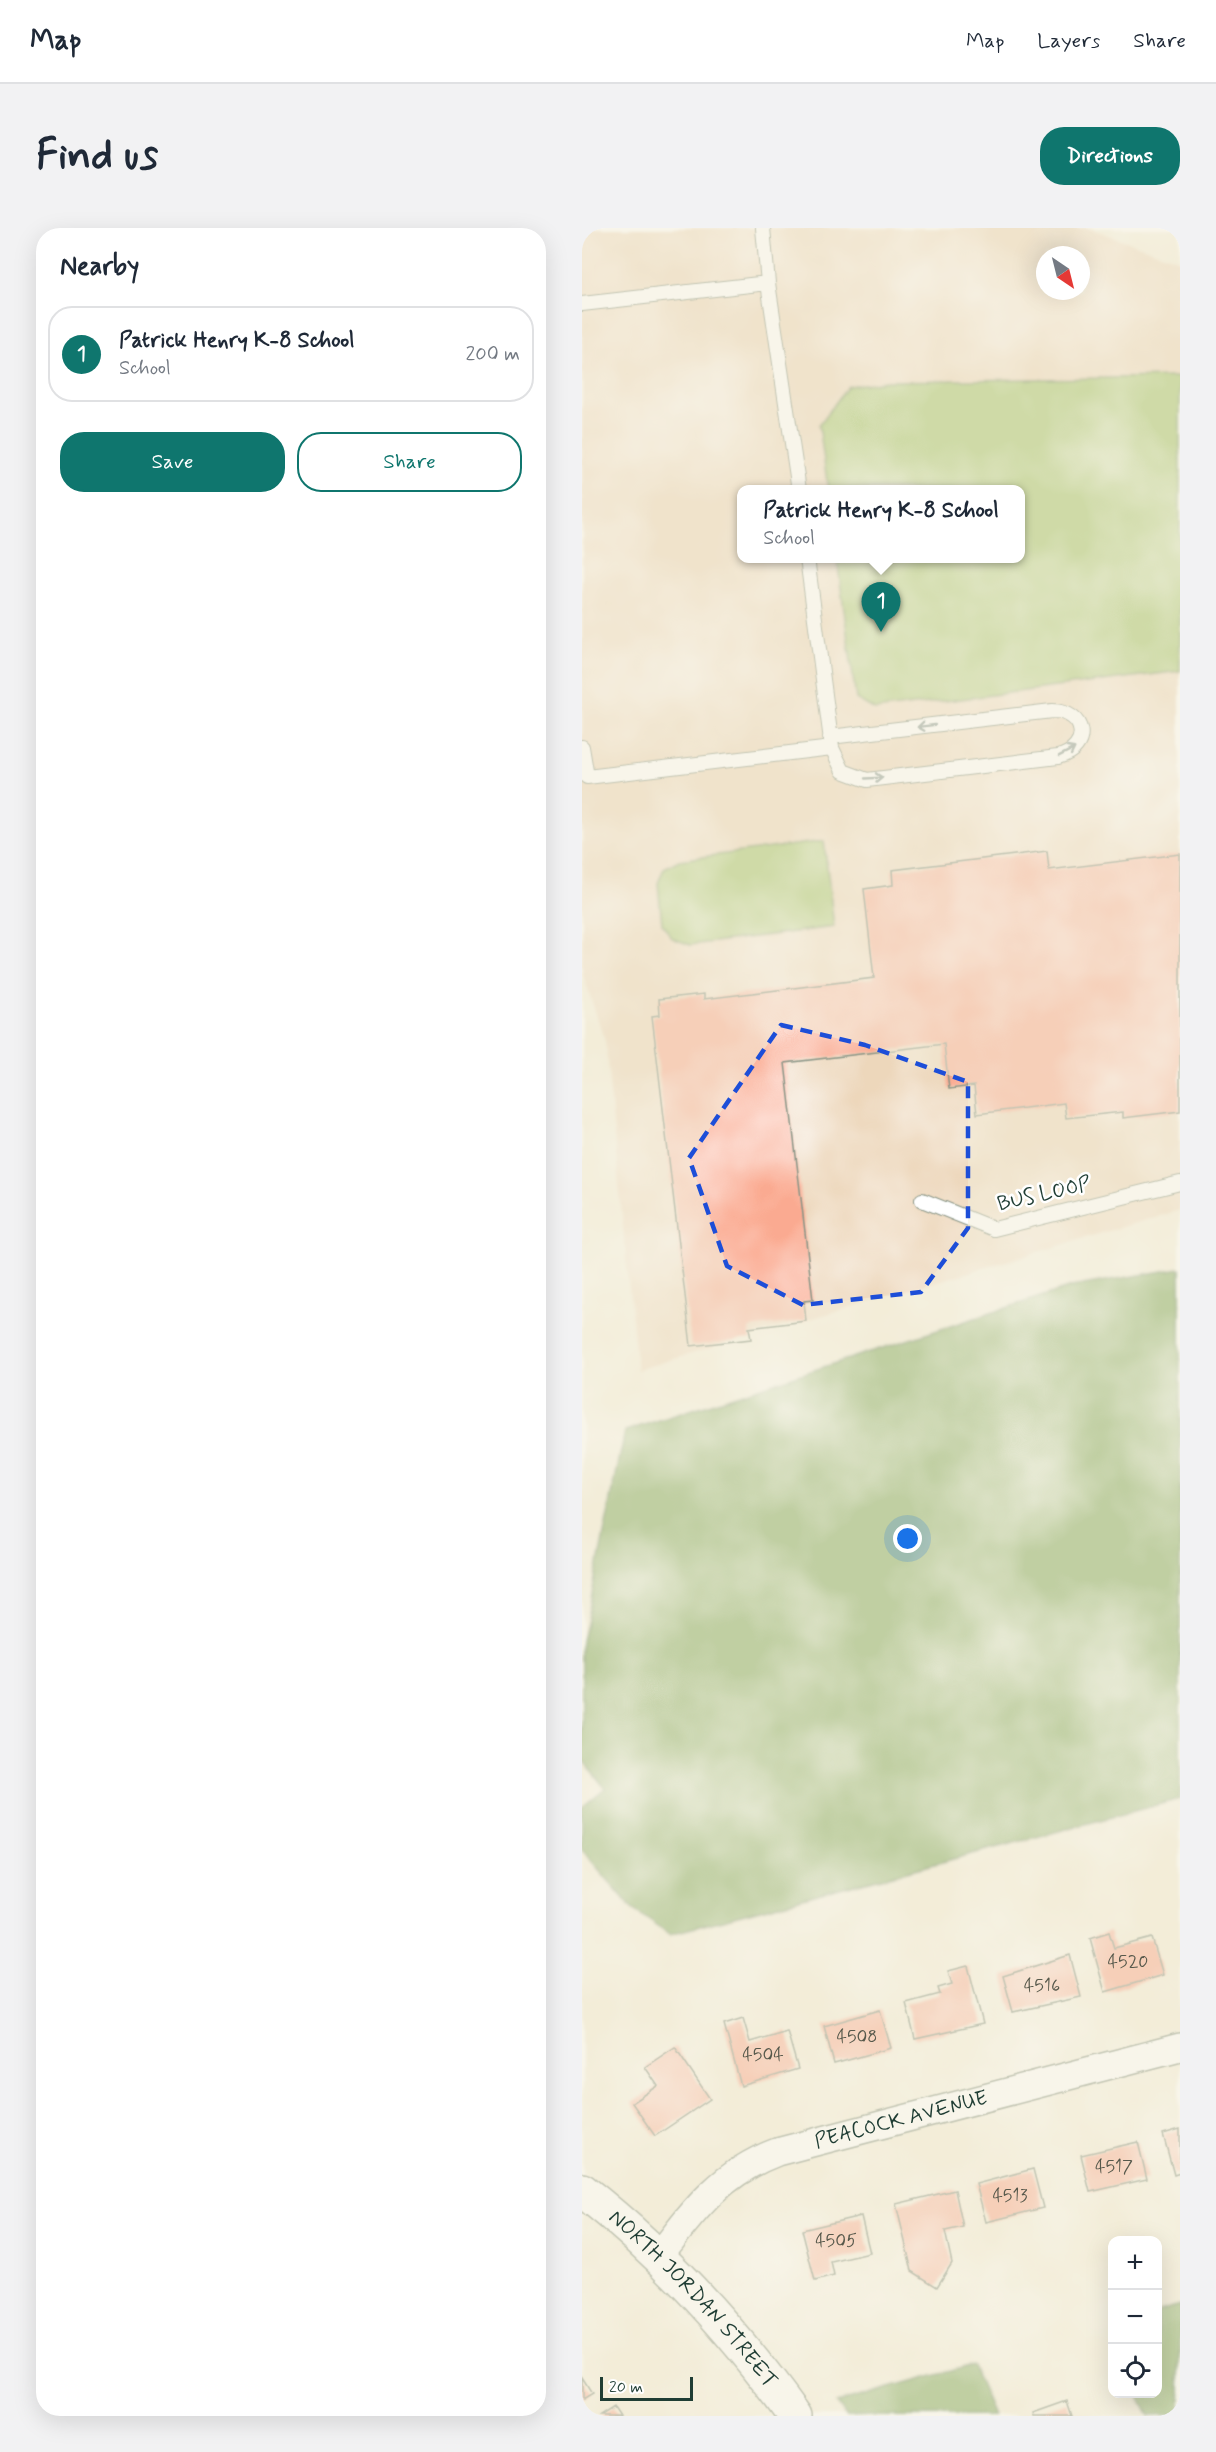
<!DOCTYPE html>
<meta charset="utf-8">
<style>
:root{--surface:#fff;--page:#f2f2f3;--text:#1f2937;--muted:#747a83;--line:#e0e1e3;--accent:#0f766e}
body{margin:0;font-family:Mynerve,sans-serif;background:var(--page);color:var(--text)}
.controls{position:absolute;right:18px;bottom:18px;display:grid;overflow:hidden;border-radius:12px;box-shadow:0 6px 24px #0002}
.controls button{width:54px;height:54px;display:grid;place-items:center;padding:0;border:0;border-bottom:2px solid var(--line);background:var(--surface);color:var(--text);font:30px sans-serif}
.compass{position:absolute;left:454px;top:18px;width:54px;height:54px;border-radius:50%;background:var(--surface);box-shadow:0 6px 24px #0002;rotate:145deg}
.scale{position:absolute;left:18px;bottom:15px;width:93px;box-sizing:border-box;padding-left:6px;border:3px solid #1f3d34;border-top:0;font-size:16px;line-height:21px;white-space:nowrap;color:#1f3d34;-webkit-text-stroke:4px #fff;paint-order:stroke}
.you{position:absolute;left:326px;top:1311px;width:21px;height:21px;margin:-15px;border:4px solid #fff;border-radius:50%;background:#1a73e8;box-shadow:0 0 0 9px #1a73e833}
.badge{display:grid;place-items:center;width:39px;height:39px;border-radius:50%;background:var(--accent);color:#fff;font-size:20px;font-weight:700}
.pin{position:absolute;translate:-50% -50px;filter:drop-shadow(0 2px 3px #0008)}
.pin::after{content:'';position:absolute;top:32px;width:21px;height:18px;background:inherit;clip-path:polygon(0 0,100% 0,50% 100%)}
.popup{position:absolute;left:155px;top:257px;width:288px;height:78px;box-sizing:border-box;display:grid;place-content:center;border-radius:12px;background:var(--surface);filter:drop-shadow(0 2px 4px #0005);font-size:20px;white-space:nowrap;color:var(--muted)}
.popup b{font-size:22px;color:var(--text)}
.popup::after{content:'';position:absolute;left:50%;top:100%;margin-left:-12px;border:12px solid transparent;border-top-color:var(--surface)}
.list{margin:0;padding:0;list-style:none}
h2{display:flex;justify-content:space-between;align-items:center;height:78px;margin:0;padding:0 24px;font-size:26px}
h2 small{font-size:20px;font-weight:400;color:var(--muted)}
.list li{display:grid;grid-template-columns:39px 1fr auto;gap:18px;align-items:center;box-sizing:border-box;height:96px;margin:0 12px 12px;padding:0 12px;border:2px solid var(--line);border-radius:24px}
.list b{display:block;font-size:22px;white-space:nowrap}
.list p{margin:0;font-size:20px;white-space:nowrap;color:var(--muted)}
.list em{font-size:20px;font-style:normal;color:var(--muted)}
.actions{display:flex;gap:12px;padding:18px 24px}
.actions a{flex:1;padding:14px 0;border:2px solid var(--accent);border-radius:24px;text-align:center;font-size:21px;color:var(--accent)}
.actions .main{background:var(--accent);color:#fff}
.icon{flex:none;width:33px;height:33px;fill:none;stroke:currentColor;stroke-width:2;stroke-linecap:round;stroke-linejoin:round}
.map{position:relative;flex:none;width:598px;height:2188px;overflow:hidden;border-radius:24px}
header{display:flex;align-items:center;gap:36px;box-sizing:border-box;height:84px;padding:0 30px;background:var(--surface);border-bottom:2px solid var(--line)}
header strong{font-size:28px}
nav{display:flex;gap:33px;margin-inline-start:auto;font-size:21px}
.intro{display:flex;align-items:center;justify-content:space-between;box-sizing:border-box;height:144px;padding:0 36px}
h1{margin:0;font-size:42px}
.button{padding:15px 27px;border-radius:24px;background:var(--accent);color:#fff;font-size:21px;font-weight:700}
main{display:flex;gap:36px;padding:0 36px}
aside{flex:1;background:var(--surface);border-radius:24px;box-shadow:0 6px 24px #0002}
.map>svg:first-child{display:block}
.built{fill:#edd7bb;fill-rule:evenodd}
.green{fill:#a4c46c;stroke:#628050;stroke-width:1.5}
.forest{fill:#83aa60;stroke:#51744a;stroke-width:1.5}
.building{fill:#faaa91}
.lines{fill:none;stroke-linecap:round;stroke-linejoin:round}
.service-casing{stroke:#899586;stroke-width:16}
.minor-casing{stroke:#899586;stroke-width:30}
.tertiary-casing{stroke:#899586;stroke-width:36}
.service{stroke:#fff;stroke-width:14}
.minor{stroke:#fff;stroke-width:27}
.tertiary{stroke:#fff;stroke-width:33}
.oneway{stroke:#8f9e9a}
.marked{fill:none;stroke:#1d4ed8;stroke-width:4.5;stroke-dasharray:12 8;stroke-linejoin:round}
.labels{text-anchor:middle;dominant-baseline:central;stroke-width:5;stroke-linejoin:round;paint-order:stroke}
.number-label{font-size:18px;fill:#56584b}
.street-label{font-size:21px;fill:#1f3d34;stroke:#fff}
</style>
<header>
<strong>Map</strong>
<nav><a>Map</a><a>Layers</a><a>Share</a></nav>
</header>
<div class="intro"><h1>Find us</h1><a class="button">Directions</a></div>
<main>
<aside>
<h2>Nearby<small></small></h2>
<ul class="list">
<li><span class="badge">1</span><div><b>Patrick Henry K-8 School</b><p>School</p></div><em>200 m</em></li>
</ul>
<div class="actions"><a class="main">Save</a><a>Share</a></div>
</aside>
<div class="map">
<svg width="598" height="2188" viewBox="0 0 598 2188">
<rect width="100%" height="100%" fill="#fff"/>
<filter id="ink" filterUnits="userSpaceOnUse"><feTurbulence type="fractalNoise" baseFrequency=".0167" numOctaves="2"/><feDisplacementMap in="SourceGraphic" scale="12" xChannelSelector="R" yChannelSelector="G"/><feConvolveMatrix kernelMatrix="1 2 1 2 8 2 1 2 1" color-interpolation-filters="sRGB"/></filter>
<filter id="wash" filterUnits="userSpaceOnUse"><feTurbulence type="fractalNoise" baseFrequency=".008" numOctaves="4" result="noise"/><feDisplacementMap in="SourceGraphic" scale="24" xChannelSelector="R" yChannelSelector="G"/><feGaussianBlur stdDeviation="1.35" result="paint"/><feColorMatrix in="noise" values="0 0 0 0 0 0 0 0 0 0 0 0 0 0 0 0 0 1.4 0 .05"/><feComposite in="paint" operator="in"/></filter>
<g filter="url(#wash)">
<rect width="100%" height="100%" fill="#f3edd8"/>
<path class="built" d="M0 0H507L598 32V982L55 1142 23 813 0 744ZM463 27H499V63H463ZM160 262H439V330H160Z"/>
<path class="green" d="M598 149V443L293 482 274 471 255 331 439 330V262L246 261 237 197 266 158 305 153Z
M242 613 252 699 108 717 90 710 80 696 76 655 82 640 97 632Z"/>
<path class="forest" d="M598 1040V1571L88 1706 50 1680 0 1622V1579L23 1560 0 1531V1414L43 1203 489 1059Z
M598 2077V2187L566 2188 555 2166H576V2083Z
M390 2137 412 2188H263L254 2175Z"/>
<g id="blocks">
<path class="building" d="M465 623 467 642 598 626V883L541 890V884L484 890 482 875 395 886 392 858 367 861 362 816 203 835 231 1072 222 1073 224 1093 167 1100 169 1111 109 1118 70 788 78 787 77 771 122 766V771L292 750 282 661 311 657 310 642Z
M527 1704 532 1720 570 1710 581 1747 523 1764 508 1710Z
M488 1727 499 1769 431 1784 421 1748Z
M386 1738 401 1796 333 1811 324 1775 358 1766 356 1760 370 1756 366 1743Z
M298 1782 309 1820 252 1836 242 1798Z
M161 1790 168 1814 205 1803 216 1841 159 1858 142 1796Z
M93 1819 128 1871 73 1908 50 1875 76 1858 63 1839Z
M598 1901V1945L592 1947 581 1906Z
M556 1914 565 1951 508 1964 499 1927Z
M451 1941 461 1980 404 1994 394 1956Z
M373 1962 381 1999 363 2003 370 2035 355 2059 330 2043 314 1976Z
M279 1988 288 2025 249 2034 252 2048 233 2053 220 2002Z
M0 2150 10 2166 0 2172Z
M485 2173 490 2188H452L451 2185Z
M31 2179 37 2188H17Z"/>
</g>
</g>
<g filter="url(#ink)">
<use href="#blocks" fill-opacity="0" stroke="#899586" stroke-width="1.5"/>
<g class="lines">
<defs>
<path id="service" d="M181 0 186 55 217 262
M0 76 186 55
M225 330 250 520 261 543 285 552 476 529C510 520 504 483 470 483L248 509
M0 519 5 549 250 520
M340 972 412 1001 598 955"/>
<g id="minor">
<path id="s1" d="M77 2028C112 1982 139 1945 195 1924L598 1819"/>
</g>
<g id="tertiary">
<path id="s2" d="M0 1962C83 2027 152 2103 213 2188"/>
</g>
</defs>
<use href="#service" class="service-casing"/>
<use href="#minor" class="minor-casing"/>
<use href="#tertiary" class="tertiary-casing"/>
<use href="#service" class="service"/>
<use href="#minor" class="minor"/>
<use href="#tertiary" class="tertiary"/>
</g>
<defs><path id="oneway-shaft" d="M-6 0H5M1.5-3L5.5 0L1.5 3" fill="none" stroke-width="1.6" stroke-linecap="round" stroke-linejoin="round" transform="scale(1.5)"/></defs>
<g class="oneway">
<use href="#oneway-shaft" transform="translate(344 498) rotate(173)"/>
<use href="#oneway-shaft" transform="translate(485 524) rotate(-27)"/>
<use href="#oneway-shaft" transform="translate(292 550) rotate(-3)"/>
</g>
</g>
<path d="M0 0H598V2188H0ZM199 797 283 817 386 854V1000L339 1064 221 1077 145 1038 107 930Z" fill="#f3edd8" fill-opacity=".55" fill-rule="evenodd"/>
<path class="marked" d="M199 797 283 817 386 854V1000L339 1064 221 1077 145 1038 107 930Z"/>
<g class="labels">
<g class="number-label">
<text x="546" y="1734">4520</text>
<text x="460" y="1758">4516</text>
<text x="275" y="1809">4508</text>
<text x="181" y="1827">4504</text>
<text x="532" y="1939">4517</text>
<text x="428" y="1968">4513</text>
<text x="254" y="2013">4505</text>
</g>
<g class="street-label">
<text transform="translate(462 966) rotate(-13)">BUS LOOP</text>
<text stroke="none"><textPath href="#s1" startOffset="288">PEACOCK AVENUE</textPath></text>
<text stroke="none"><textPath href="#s2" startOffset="156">NORTH JORDAN STREET</textPath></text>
</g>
</g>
</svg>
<div class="controls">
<button>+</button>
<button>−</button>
<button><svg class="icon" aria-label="locate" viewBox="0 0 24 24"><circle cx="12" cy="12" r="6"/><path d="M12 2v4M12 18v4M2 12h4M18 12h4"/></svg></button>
</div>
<svg class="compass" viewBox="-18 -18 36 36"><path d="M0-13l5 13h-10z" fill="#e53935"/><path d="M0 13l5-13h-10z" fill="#747a83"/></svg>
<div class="scale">20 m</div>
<div class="you"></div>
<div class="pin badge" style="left:299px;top:404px">1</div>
<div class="popup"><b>Patrick Henry K-8 School</b>School</div>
</div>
</main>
